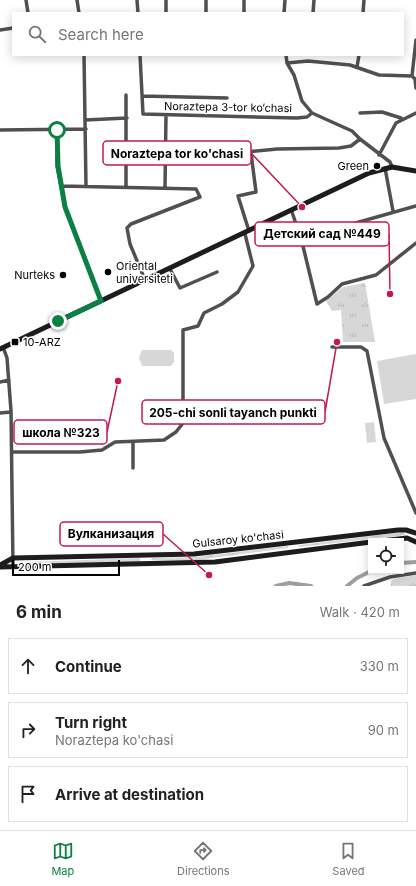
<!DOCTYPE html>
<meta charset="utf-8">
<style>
:root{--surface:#fff;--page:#f6f6f6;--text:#202124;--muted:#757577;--line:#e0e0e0;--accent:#0b8043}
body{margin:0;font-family:Inter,sans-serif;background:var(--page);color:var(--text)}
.controls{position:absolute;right:12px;bottom:12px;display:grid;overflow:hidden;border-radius:0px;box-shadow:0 2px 10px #0003}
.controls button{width:36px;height:36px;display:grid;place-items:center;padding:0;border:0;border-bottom:1px solid var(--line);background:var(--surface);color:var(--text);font:20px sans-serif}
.scale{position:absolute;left:12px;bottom:10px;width:108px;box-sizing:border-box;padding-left:4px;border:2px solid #000;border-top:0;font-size:11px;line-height:14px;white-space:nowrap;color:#000;-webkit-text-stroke:3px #fff;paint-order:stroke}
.stop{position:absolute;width:12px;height:12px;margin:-9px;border:3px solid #0b8043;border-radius:50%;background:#fff}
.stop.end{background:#0b8043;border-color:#fff;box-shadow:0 1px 4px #0008}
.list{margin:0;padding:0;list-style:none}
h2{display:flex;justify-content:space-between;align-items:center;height:52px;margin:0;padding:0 16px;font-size:17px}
h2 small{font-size:13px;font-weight:400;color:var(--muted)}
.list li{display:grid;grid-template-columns:26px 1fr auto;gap:12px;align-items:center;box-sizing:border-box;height:56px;margin:0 8px 8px;padding:0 8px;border:1px solid var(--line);border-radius:0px}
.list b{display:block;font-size:15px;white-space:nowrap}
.list p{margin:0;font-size:13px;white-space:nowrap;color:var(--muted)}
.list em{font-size:13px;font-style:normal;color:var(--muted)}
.icon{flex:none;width:22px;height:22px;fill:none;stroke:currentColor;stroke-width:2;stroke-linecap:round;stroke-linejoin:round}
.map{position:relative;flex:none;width:416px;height:586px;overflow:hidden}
.search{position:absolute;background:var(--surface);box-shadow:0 2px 10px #0003;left:12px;right:12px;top:12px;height:44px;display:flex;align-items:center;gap:10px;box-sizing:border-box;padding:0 14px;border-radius:0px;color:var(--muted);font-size:15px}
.sheet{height:244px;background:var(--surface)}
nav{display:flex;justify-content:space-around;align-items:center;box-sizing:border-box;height:56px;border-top:1px solid var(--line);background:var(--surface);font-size:11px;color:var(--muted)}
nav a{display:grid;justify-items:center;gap:2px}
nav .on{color:var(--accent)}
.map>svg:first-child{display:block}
.grass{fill:url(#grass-tufts)}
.pitch{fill:#d7d7d7}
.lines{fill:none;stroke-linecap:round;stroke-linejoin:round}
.canal{stroke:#9e9e9e;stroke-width:4}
.street{stroke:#505050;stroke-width:3.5}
.secondary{stroke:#1d1d1d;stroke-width:5}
.route{stroke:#0b8043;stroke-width:5}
.poi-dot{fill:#000;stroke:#fff;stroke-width:1.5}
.labels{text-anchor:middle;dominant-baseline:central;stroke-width:3;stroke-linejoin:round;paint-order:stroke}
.street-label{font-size:11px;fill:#000;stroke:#fff}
.poi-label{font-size:11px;fill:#000;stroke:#fff;text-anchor:end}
.leader{fill:none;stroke:#c2185b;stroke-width:1.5}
.callout-dot{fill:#c2185b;stroke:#fff;stroke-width:1.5}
.callout{fill:#fff;stroke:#c2185b;stroke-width:1.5}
.callout-label{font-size:12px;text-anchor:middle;font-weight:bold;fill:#000}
</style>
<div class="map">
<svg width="416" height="586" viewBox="0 0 416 586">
<defs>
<pattern id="grass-tufts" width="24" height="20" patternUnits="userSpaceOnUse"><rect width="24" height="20" fill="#d7d7d7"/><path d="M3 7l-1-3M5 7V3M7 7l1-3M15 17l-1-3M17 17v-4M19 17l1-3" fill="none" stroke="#b7b7b7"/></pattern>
</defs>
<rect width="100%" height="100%" fill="#fff"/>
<path class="grass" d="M365 283 375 342H343L341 310 332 311 326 301 343 287Z
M404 532 405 535 300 547 298 546 299 545Z
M288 546V548L196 560H151L152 558 196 557Z
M140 558V562L28 564 27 562Z
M416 575V586H391V581L394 579Z"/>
<path class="pitch" d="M142 350H171L174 353V362L171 366H142L139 358Z
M416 354V399L384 404 377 361Z
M374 422 376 442 367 443 365 423Z"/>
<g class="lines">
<path class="canal" d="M401 563 416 562
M276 586 289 583 311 586
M347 586 357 578 371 571"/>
<path class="street" d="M26 0 28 13
M77 0 79 13
M137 0 138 13
M166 13V0
M206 13V0
M244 13V0
M284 13 285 0
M313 13 314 0
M363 13 364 0
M0 30 13 28
M416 40 412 76 415 79 416 88
M84 55 86 187
M140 55 143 114 297 118 307 117 312 113
M286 55 287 63 294 75 302 101 312 113 352 131 360 139 390 162 392 167
M287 63 308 61 350 65 379 75 412 76
M357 67 359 55
M126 95V186
M142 96 227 98
M360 113 382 112 401 118
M85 120 127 118
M57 129V166L65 207 101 301
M0 130 86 129
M379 155 396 123 416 113
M165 160 277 149 339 148 351 146 360 139
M385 168 393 211
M62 186 196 189 200 197 131 224 127 228 130 244 145 280
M165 187 166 115
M292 212 302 242 317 304 328 297 342 284 376 275 416 243
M249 231 238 196 256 192 251 153
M302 242 345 226 416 206
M170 269 180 288 217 272
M3 347 7 358 11 411 13 567
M332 347H361L367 351 384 438 416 513
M0 382 9 380
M0 413 11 412
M133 443V468
M12 452H80L102 450 115 442 164 440 176 432 183 423V330L198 326 204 313 222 304 238 292 253 266 245 234
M364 586 390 577 416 573"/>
<path class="secondary" d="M0 349 369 173 392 167 416 171
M381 541 407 538 416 542
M0 565 13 558 194 554 398 530H406L416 533
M0 567 215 562 371 542"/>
</g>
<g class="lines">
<path class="route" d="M57 130 58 166 65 207 101 301 58 321"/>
</g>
<g class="poi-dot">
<circle cx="377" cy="166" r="4"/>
<circle cx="108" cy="272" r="4"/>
<circle cx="63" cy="275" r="4"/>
<rect x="11" y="338" width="8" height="8" rx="2"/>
</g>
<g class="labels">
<g class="street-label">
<text transform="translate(228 107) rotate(1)">Noraztepa 3-tor ko‘chasi</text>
<text transform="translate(238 539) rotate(-6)">Gulsaroy ko'chasi</text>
</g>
<g class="poi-label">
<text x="369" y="166">Green</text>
<text x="116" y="266" text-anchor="start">Oriental<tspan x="116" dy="13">universiteti</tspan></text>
<text x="55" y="275">Nurteks</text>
<text x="23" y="342" text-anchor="start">10-ARZ</text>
</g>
</g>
<path class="leader" d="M302 207L251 153M390 294L389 234M337 342L325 412M118 381L107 432M209 575L163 534"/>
<g class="callout-dot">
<circle cx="302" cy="207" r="4"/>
<circle cx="390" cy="294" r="4"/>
<circle cx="337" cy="342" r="4"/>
<circle cx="118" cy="381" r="4"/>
<circle cx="209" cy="575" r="4"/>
</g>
<g class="callout">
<rect x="103" y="141" width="148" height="24" rx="4"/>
<rect x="255" y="222" width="134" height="24" rx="4"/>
<rect x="142" y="400" width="183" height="24" rx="4"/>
<rect x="14" y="420" width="93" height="24" rx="4"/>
<rect x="60" y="522" width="103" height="24" rx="4"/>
</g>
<g class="callout-label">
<text x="177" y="158">Noraztepa tor ko'chasi</text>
<text x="322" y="238">Детский сад №449</text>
<text x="233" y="417">205-chi sonli tayanch punkti</text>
<text x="61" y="437">школа №323</text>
<text x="111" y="538">Вулканизация</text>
</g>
</svg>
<div class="controls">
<button><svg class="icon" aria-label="locate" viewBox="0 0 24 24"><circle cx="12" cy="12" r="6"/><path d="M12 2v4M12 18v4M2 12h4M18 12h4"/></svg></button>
</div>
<div class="scale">200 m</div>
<div class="stop" style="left:57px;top:130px"></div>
<div class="stop end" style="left:58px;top:321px"></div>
<div class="search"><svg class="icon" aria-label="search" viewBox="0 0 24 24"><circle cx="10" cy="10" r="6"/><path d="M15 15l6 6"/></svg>Search here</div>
</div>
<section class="sheet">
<h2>6 min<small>Walk · 420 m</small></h2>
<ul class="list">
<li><svg class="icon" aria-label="ahead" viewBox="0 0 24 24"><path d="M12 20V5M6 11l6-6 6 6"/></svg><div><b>Continue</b></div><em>330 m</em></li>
<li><svg class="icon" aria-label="right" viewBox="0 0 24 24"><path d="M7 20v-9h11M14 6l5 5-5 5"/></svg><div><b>Turn right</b><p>Noraztepa ko'chasi</p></div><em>90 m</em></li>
<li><svg class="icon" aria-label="arrive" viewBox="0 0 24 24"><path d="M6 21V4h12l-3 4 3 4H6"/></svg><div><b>Arrive at destination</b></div></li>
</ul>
</section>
<nav>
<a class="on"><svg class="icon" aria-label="map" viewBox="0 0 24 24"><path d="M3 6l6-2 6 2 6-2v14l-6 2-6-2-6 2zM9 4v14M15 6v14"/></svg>Map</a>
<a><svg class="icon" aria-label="directions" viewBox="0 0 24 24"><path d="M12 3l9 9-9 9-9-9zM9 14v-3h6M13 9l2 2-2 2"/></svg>Directions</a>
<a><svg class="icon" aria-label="saved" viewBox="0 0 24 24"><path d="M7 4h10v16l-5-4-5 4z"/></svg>Saved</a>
</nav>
